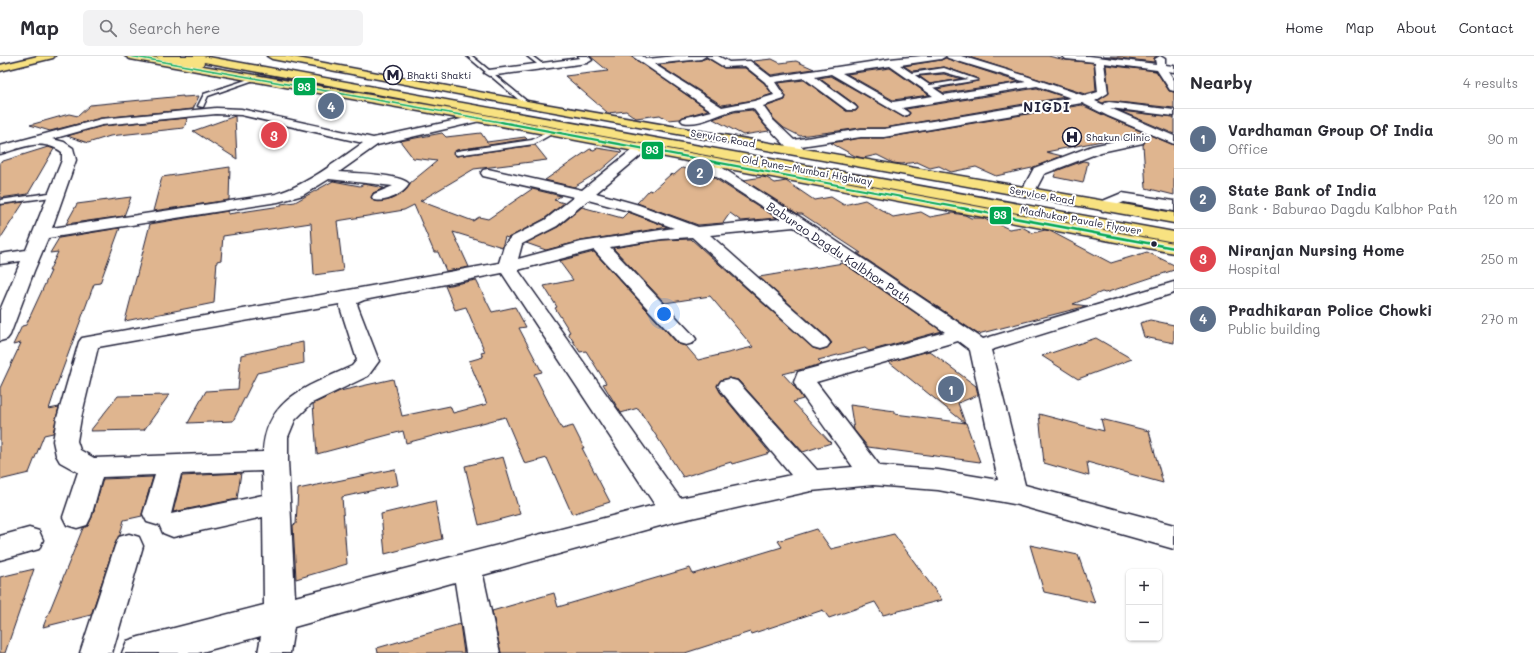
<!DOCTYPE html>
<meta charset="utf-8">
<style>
:root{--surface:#fff;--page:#f2f2f3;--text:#2b2b33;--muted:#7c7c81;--line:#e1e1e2;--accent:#1a73e8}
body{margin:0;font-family:Mali,sans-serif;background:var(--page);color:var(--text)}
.controls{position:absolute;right:12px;bottom:12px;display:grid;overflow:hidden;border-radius:6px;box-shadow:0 1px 3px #0004}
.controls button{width:36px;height:36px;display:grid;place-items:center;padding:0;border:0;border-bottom:1px solid var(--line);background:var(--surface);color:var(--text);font:20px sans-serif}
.you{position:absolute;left:664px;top:258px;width:14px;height:14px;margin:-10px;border:3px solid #fff;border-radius:50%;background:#1a73e8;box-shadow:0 0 0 6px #1a73e833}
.badge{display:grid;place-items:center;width:26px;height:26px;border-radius:50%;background:var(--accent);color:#fff;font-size:13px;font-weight:700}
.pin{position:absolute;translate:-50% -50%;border:2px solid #fff;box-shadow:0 1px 4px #0006}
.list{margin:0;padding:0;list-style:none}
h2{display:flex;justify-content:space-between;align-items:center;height:52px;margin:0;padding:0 16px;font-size:17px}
h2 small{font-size:13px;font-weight:400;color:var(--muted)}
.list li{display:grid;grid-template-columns:26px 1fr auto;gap:12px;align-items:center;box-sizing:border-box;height:60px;padding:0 16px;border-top:1px solid var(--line)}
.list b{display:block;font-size:15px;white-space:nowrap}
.list p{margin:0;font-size:13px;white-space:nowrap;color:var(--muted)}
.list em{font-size:13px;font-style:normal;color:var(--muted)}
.icon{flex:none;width:22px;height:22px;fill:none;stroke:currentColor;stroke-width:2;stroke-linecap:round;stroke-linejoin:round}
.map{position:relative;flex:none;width:1174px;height:597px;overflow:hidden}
header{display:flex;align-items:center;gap:24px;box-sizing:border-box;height:56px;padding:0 20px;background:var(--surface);border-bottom:1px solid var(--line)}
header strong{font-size:19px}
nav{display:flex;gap:22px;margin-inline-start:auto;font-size:14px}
.search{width:280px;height:36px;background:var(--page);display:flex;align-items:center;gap:10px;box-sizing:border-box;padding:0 14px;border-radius:6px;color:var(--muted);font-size:15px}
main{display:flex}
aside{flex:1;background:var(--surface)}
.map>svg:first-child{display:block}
.building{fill:#dfb58f;stroke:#22223b}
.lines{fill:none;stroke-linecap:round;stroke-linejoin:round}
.service-casing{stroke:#22223b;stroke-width:3}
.minor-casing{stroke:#22223b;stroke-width:3}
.primary-casing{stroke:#22223b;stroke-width:3}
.trunk-casing{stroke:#22223b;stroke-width:3}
.service{fill:#fff;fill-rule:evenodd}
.minor{fill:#fff;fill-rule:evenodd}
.primary{fill:#f8e281;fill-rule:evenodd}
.trunk{fill:#f8e281;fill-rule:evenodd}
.bus-1-far2-casing{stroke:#fff;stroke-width:3}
.bus-1-far1-casing{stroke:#fff;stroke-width:4}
.bus-1-casing{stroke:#fff;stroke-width:5}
.bus-1-far2{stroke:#00a651;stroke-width:1.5}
.bus-1-far1{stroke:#00a651;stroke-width:2}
.bus-1{stroke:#00a651;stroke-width:2.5}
.bus-dot{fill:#22223b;stroke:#fff;stroke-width:1.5}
.labels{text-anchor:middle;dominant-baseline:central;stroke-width:4;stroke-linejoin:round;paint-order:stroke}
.far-poi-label{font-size:10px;fill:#22223b;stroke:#fff;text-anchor:start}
.far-street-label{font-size:10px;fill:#22223b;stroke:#fff}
.street-label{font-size:12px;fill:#22223b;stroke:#fff}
.far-district-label{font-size:13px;font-weight:bold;letter-spacing:1px;fill:#22223b;stroke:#fff}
.line-badge{stroke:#fff;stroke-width:1.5}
.badge-label{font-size:11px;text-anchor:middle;font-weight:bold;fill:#fff}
</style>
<header>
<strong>Map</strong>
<div class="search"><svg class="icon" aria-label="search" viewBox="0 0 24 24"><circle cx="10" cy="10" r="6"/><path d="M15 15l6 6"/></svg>Search here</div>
<nav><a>Home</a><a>Map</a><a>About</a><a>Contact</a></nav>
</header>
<main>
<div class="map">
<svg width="1174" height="597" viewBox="0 0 1174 597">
<rect width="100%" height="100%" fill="#fff"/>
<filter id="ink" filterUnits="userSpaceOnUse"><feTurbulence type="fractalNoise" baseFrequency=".025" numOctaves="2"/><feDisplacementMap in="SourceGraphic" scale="8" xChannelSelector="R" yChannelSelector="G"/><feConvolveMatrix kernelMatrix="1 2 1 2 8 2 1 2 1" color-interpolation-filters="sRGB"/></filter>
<g filter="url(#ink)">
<path class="building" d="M590 0H631L708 54 683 61 680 63 668 64 660 59 636 62 626 55 608 57 565 20 608 15Z
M966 0H1048L1066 4 1094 7 1096 35 1085 38Z
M1102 0H1157L1154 2V6Z
M707 2 724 12H745L764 27 772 38 754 44 722 49 658 9 701 4Z
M946 2 948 3 1019 26 944 37 937 33 978 25 979 23 944 11 912 15 904 10 941 4Z
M772 3 780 7 796 5 814 13 771 19 753 5Z
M1106 9 1156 15 1169 35 1174 36V52L1109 45 1103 47 1098 45 1109 37Z
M890 12 929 39 893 44 847 18Z
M944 18 961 23 930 28 919 20Z
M831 20 903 61 908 60 910 57 906 53 1037 32 1065 41 884 72H861L800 80 784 72 774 63 765 51 785 44 786 40 778 27 804 24 846 55H856L858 52 856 49 819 22Z
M183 40V41L199 40 193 53 101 62 50 75 30 69 69 58 78 60 90 49Z
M1082 49 1107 61 1174 89V139L1146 132 1143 89 1146 83 1142 77 1046 96 1062 100 1032 112 996 120 976 111 951 116 939 110 930 112 917 106 902 108 893 107 877 99 863 102 855 100 831 87 861 82H884Z
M752 54 769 75 743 79 713 63 734 56Z
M1120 55 1174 61V78Z
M235 60 237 103 193 75Z
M188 62 184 72 110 80 88 87 67 80 102 70Z
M442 77 446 81 481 77 487 86 525 81 527 83 457 94 453 97 456 100 535 89 547 104 474 113 420 145 473 165 479 161 488 163 532 133 561 140 554 144 564 147 544 163 508 182 505 181 502 191 453 176 469 211 446 215 438 196H434L414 149 404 154 337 165 343 215 314 219 311 167 223 180 221 204 217 205 214 247 125 265 150 168 228 155V158L281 150V148L295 146 333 125 360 130 364 128 384 132 373 137 371 142 374 145 389 144 404 136 410 129V127L437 105 413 102 400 85Z
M48 91 54 93 28 138 0 142V106Z
M597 92 622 96 600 115 574 131 545 124 590 93 594 94Z
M1083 105 1088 106 1083 127 1054 121 1056 115Z
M230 111 229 144 153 155 162 121Z
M682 112 708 118 777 162 741 165 730 157 723 167 698 169 637 147 649 134 652 135 671 118 674 119Z
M762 121 767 122 775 127 786 125 814 144 831 141 844 149 865 144 893 161 921 156 930 161 952 157 965 159 971 162H983L992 167H996L1009 173 1022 171 1033 177 1045 174 1050 175 1111 207 1147 196 1174 209V214L1105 237 1102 236 1073 248 1087 250 978 278 857 197H861L802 158H798L744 124Z
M131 141 124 160 66 168 77 148Z
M24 146 0 183V149Z
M582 151 622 162 628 156 668 171 581 185 546 194 526 187 558 171Z
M120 172 100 227 94 228 59 323 49 353 59 351 53 377 44 379 29 417 0 424V332L21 287 13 289 22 270 26 269 51 215H49L58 196 50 197 59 182Z
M691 183 813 292 820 294 827 292 832 287 828 282 759 221 843 207 942 275 869 295 865 292 818 304 822 308 783 318 794 330 803 343 793 346 831 387 803 396 738 324 729 322 721 324 717 329 720 336 770 397 732 408 731 406 683 421 638 352 621 357 603 328 606 327 586 295 580 296 568 277 570 276 555 252 557 251 544 230 573 224 559 205 594 196 678 288 686 290 698 304 753 291 710 240 665 247 613 192 662 184Z
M476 224 492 256 515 251 526 271 519 272 542 316 534 318 562 373 573 370 584 392H582L610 446 572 458 547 402 525 408 505 361 406 387 403 375 317 398 313 348 340 335 393 323 402 360 450 350 453 357 487 348 469 305 483 301 481 297 485 296 466 251 455 254 445 230Z
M1150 264 1174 269V287L1144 281 1140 267Z
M1096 282 1132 303 1078 323 1042 300Z
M303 286 304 307 257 317 233 365 188 367 206 335 238 333 241 299Z
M929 295 976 330 978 339 958 347 965 367 889 306Z
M169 339 144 374 90 375 118 340Z
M850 349 895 355V358L966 367 980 406 868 391 854 374Z
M1039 358 1104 375 1101 363 1149 375 1163 427 1087 406 1089 420 1044 407Z
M503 401 520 458 479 469 465 410Z
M395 413 398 429 342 441 347 508 296 523 293 469 296 468 298 433Z
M241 417 237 443 173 456 182 420Z
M153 421 142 458V460L124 464 120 479 114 490 91 559 43 571 83 472 88 470 92 461 103 423Z
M435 445 442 483 385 498 381 458Z
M817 473 831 493 894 478 942 544 883 559 875 546 829 562 823 554 751 578 750 576 685 597H501L492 555 554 537 558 551 690 512 693 518 782 491 778 485Z
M1030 489 1078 499 1095 547 1044 536Z
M34 513 5 597H0V521Z
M460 568 464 597H378L377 592Z"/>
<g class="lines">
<defs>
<path id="service" d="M467 0H472L529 47V49H525Z
M527 0H532L545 10 541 11Z
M944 12 978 24 926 33 923 31 924 30 968 23 944 16 908 20 905 18Z
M252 22 257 23 208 40 203 51 198 50 204 38Z
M552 74 557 75 534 88 457 99 454 97 457 95 532 84Z
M56 136 60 138 59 140 0 148V144Z"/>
<path id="minor" d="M578 0H588L592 4 587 7 489 20 484 17 489 14 580 2Z
M632 0H642L647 3 676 0H706L701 3 654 8 722 51 754 45 774 39 765 26 745 10 724 11 706 0H718L729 6 750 5 771 21 890 3 921 0H946L941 3 900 9 944 39 1026 26 948 2 946 0H961L1023 19 1085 40 1098 36 1095 6 1066 3 1062 0H1089L1156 8 1155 3 1160 0 1165 3V9L1174 10V16L1168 15 1174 24V35L1170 34 1157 14 1104 7 1108 37 1095 45 1104 49 1105 47 1109 46 1174 54V60L1110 52 1174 80V88L1108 60 1082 47 884 81H861L801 90 805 95 804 98H794L787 91 765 68 753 52C746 53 738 53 731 55 716 59 698 70 683 66L681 64 683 62 712 55ZM890 10 933 40 893 46 842 17ZM831 18 903 60 907 59 909 57 902 52 1037 30 1071 42 884 73H861L794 84 773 64 763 50 784 43 785 41 775 26 804 22 847 54H855L857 52 855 50 815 21Z
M216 52 241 53 373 82 480 59 484 60 486 62 484 64 480 65 377 89 339 116C352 117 402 118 409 128 404 138 385 147 374 144L372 141 374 138 393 130 329 123 303 139 278 146 48 182 34 215 10 279 7 283 0 285V254L21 205 0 208V198L26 194 62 104V96C41 81 22 92 0 98V90L101 63ZM216 58 241 59 363 87C335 106 309 128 276 138L52 172 76 104 73 92 64 86 52 83 102 69Z
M1139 80 1143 81 1145 84 1143 87 1101 96 1044 118 1033 139 1028 140 1023 139 1021 136 1034 112 1092 90Z
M642 88 646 89 648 92 646 95 596 137 639 149 698 171 781 163 692 105 690 102 692 99H702L803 163 983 283 1174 226V237L991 294 1025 429 1174 469V493L1014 448 938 434 873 429 811 435 674 466 483 519 500 597H466L455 526 294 571 290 597H258L261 580 198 597H122L127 585 139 581 264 549 263 461 173 481 163 477 159 468 157 469 147 466 143 458 155 419 102 421 91 461 87 469 77 472 67 469 63 461 78 416 60 406 56 399 53 385 57 362 79 286 82 282 499 207 504 190 510 182 545 164 574 141 483 120 481 117 483 114 488 113 582 134 638 89ZM588 144 629 155 674 172 581 186 518 203 522 188 557 170ZM794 171 945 276 798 316 794 326 797 332 853 411 817 414 737 325 729 323 721 325 718 330 721 335 791 419 680 442 518 214 594 194 679 287 686 289 693 287 696 283 693 279 610 191 662 183 692 181 813 291 820 293 827 291 830 287 827 283 710 179ZM502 217 655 449 295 541 288 405V381L295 364 312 347 368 320 379 305 358 251 357 247 364 244ZM339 248 357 304 352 310C310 330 266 341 263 396L94 402 80 394 77 385 81 362 98 291ZM958 285 970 294 998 424 938 414 880 410 816 326ZM262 415 263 439 171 458 181 418Z
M1122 137 1174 145V155L1124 146 1108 153 1103 155 1098 153 1095 150 1098 147Z
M29 472 39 475 43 484 39 493 0 504V480Z
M129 478 139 481 143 490 112 597H80L115 490 119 481Z"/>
<path id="primary" d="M38 0H55L53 2 0 15V9Z
M125 0H146L480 58 1174 187V197L480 66 130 3Z
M267 0H287L527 45 1174 157V167L527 51 272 3Z"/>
<path id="trunk" d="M155 0H203L1174 176V186L204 6 203 9 200 10 160 3Z"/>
</defs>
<use href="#service" class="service-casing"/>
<use href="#minor" class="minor-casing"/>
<use href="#primary" class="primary-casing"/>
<use href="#trunk" class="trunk-casing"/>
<use href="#service" class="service"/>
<use href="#minor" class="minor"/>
<use href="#primary" class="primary"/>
<use href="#trunk" class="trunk"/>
<defs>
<path id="bus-1-far2" d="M130 0 506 67"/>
<path id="bus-1-far1" d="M501 66 966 153"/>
<path id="bus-1" d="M961 152 1174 192"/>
</defs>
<use href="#bus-1-far2" class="bus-1-far2-casing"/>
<use href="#bus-1-far1" class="bus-1-far1-casing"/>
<use href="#bus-1" class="bus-1-casing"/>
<use href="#bus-1-far2" class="bus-1-far2"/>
<use href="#bus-1-far1" class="bus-1-far1"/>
<use href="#bus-1" class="bus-1"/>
</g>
</g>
<defs>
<symbol id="metro-ring" viewBox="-11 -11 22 22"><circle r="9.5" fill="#fff" stroke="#22223b" stroke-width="1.5"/><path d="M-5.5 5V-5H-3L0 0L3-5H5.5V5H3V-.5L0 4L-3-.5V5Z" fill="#22223b"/></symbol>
<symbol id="hospital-ring" viewBox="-11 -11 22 22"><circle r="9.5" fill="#fff" stroke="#22223b" stroke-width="1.5"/><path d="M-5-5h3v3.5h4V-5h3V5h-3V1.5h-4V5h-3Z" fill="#22223b"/></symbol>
</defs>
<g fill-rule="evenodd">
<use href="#metro-ring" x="382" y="8" width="22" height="22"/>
<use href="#hospital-ring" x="1061" y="70" width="22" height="22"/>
</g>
<circle class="bus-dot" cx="1154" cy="188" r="3.5"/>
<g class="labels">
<g class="far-poi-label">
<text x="407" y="19">Bhakti Shakti</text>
<text x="1086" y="81">Shakun Clinic</text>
</g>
<g class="far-street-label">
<text transform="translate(723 82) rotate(10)">Service Road</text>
<text transform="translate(807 114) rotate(10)">Old Pune–Mumbai Highway</text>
<text transform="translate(1042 139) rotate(10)">Service Road</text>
<text transform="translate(1081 164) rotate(10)">Madhukar Pavale Flyover</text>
</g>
<g class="street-label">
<text transform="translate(839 196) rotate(34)">Baburao Dagdu Kalbhor Path</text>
</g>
<g class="far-district-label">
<text x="1047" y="50">NIGDI</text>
</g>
</g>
<g class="line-badge">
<rect x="293" y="21" width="23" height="19" rx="4" fill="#00a651"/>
<rect x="641" y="85" width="23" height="19" rx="4" fill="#00a651"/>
<rect x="989" y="150" width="23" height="19" rx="4" fill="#00a651"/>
</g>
<g class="badge-label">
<text x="304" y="35">93</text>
<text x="652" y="98">93</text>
<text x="1000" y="163">93</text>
</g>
</svg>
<div class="controls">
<button>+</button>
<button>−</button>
</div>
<div class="you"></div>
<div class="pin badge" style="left:951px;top:333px;background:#5c6f8a">1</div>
<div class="pin badge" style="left:700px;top:116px;background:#5c6f8a">2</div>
<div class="pin badge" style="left:274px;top:79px;background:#e0444e">3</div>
<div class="pin badge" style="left:331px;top:50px;background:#5c6f8a">4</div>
</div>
<aside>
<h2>Nearby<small>4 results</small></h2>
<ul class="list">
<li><span class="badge" style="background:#5c6f8a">1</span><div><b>Vardhaman Group Of India</b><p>Office</p></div><em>90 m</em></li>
<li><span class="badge" style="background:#5c6f8a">2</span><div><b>State Bank of India</b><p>Bank · Baburao Dagdu Kalbhor Path</p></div><em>120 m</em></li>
<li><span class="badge" style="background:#e0444e">3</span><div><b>Niranjan Nursing Home</b><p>Hospital</p></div><em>250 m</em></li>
<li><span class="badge" style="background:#5c6f8a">4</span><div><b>Pradhikaran Police Chowki</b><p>Public building</p></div><em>270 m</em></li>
</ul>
</aside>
</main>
